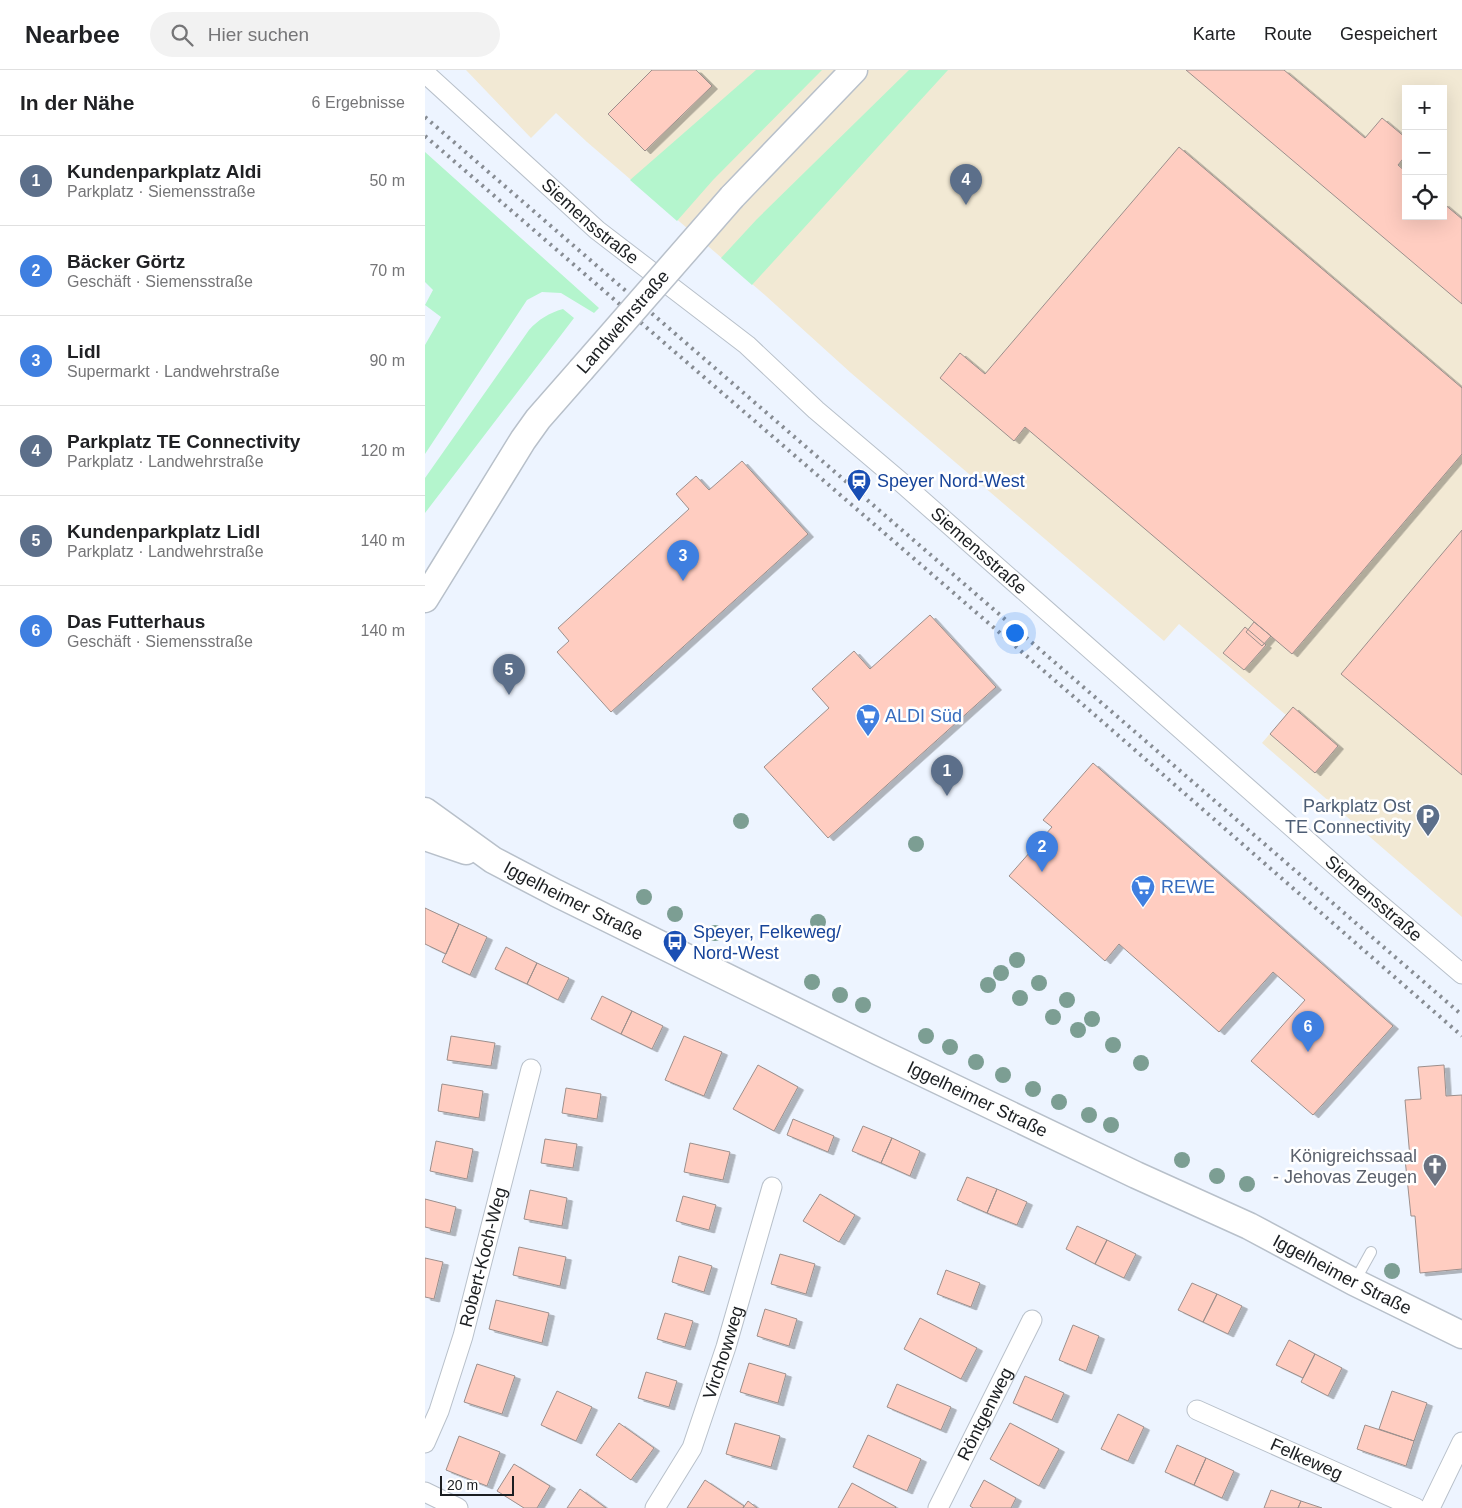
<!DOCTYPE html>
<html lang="de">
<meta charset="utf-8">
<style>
:root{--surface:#fff;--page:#f2f2f2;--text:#202124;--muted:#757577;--line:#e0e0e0;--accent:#7c3aed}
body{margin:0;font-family:Helvetica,sans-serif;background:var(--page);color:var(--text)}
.controls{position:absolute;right:15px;top:15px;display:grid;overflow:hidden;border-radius:0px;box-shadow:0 5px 20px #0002}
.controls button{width:45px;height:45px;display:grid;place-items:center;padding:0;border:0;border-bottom:1px solid var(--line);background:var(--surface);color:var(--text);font:25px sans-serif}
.scale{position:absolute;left:15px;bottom:12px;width:74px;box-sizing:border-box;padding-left:5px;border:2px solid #1b1e21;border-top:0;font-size:14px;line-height:18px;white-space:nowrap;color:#1b1e21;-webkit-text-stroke:4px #fff;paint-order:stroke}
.you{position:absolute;left:589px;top:562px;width:18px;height:18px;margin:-12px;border:4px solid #fff;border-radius:50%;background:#1a73e8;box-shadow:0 0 0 8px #1a73e833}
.badge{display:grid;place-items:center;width:32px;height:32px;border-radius:50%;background:var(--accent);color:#fff;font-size:16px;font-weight:700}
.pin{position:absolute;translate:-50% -41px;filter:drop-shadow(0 1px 2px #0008)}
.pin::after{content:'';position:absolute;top:26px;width:18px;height:15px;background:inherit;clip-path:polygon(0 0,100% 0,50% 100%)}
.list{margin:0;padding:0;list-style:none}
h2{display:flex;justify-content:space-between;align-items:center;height:65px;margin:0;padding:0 20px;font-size:21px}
h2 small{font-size:16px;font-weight:400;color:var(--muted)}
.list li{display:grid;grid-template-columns:32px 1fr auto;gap:15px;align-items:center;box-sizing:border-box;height:90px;padding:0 20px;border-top:1px solid var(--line)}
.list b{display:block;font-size:19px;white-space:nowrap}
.list p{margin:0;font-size:16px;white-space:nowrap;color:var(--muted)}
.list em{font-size:16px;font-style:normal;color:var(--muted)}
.icon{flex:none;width:28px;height:28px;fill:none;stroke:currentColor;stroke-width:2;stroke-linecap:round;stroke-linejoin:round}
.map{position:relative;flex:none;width:1037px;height:1438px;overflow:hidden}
header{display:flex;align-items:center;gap:30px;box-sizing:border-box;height:70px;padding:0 25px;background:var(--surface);border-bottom:1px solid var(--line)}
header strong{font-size:24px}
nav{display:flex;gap:28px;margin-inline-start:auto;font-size:18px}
.search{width:350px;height:45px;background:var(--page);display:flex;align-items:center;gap:12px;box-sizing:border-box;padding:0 18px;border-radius:28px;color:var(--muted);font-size:19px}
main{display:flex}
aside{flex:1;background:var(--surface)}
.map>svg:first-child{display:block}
.industrial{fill:#f2e9d4;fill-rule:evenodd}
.green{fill:#b4f5cd}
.building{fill:#ffcdc1;stroke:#9c8f8c;filter:url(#shadow)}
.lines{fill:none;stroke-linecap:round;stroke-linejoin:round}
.service-casing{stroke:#b8c0ca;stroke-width:12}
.minor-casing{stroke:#b8c0ca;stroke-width:21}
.secondary-casing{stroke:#b8c0ca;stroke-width:29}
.service{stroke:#fff;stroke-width:10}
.minor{stroke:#fff;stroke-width:19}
.secondary{stroke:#fff;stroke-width:26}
.rail{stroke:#878c93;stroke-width:4;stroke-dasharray:2.5 5;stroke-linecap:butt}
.secondary-bridge-casing{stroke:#b8c0ca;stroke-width:29;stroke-linecap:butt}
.secondary-bridge{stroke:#fff;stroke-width:26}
.tree{fill:#7c9e93}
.labels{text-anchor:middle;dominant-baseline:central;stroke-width:5;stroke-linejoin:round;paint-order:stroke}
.street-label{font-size:18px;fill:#1b1e21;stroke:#fff}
.transit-label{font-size:18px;fill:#164399;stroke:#fff;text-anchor:start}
.shop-label{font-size:18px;fill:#366cbe;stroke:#fff;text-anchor:start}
.service-label{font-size:18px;fill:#4e5e75;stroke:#fff;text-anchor:end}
.worship-label{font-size:18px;fill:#5b616d;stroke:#fff;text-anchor:end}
</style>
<header>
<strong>Nearbee</strong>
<div class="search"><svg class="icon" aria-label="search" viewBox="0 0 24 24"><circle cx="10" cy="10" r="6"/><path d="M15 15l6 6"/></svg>Hier suchen</div>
<nav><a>Karte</a><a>Route</a><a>Gespeichert</a></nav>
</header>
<main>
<aside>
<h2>In der Nähe<small>6 Ergebnisse</small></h2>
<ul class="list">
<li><span class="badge" style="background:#5c6f8a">1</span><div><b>Kundenparkplatz Aldi</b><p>Parkplatz · Siemensstraße</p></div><em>50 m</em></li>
<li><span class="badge" style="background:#3f7fe0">2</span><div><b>Bäcker Görtz</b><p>Geschäft · Siemensstraße</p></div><em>70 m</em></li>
<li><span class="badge" style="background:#3f7fe0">3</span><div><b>Lidl</b><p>Supermarkt · Landwehrstraße</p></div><em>90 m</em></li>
<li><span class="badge" style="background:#5c6f8a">4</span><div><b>Parkplatz TE Connectivity</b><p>Parkplatz · Landwehrstraße</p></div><em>120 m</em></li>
<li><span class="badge" style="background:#5c6f8a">5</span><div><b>Kundenparkplatz Lidl</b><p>Parkplatz · Landwehrstraße</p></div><em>140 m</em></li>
<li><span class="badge" style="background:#3f7fe0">6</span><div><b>Das Futterhaus</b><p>Geschäft · Siemensstraße</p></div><em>140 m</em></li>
</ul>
</aside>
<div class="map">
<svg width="1037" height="1438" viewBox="0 0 1037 1438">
<defs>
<filter id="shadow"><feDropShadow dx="5.5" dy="3" stdDeviation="0" flood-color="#0004"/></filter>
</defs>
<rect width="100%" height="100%" fill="#edf4ff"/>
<path class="industrial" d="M41 0H1037V847L837 673 861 645 754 554 739 571 426 303 341 226 162 72 131 43 106 68ZM981 19H1018V146H981Z"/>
<path class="green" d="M331 0H397L288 110 252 151 205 110Z
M484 0H523L327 215 296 188 332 149Z
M0 82 174 238 169 243 136 223 117 222 102 230 0 384V275L16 247 0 235 8 220 0 212Z
M138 239 149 248 0 443V408L104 260C114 249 124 243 138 239Z"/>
<path class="building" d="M227 0H271L287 16 220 81 183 44Z
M761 0H859L940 68 957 48 981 68V85L973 95 981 102V146H1018V133L1037 149V234Z
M754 77 1037 318V384L867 584 600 357 589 371 515 308 535 283 560 304Z
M317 391 383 464 186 642 132 582 144 571 133 558 264 439 251 424 271 406 284 420Z
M1037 460V705L916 604Z
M505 545 571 617 403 768 339 697 404 638 387 619 429 581 445 599Z
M829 552 846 566 837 576 821 562Z
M820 557 841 575 819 600 798 583Z
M868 637 913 676 890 703 845 664Z
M668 693 968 956 888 1045 826 991 880 930 848 902 794 962 694 874 680 891 584 806 627 757 618 750Z
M0 838 34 854 21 884 0 874Z
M34 854 62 867 45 905 17 892Z
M81 877 112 893 102 914 70 899Z
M112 893 144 908 133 930 102 914Z
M177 926 207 941 196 964 166 949Z
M207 941 238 956 227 979 196 964Z
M26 966 70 973 66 996 22 990Z
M259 966 297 982 279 1026 240 1010Z
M333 995 373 1017 349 1061 308 1039Z
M1019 995 1021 1026 1037 1025V1199L995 1203 990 1146H986L980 1089 985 1088 980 1030 996 1029 993 997Z
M17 1014 58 1021 54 1048 13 1041Z
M141 1018 176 1024 172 1049 137 1043Z
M368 1049 409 1066 403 1082 362 1065Z
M438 1056 467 1068 456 1093 427 1081Z
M467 1068 495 1081 485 1106 456 1093Z
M120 1069 152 1074 148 1098 116 1093Z
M11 1071 48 1079 42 1109 5 1101Z
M265 1073 305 1082 298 1110 259 1102Z
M542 1107 572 1119 562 1143 532 1130Z
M572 1119 602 1132 592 1155 562 1143Z
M105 1120 142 1128 137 1156 99 1149Z
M395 1124 430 1145 414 1172 378 1151Z
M258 1126 291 1135 284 1160 251 1151Z
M0 1129 31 1137 25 1163 0 1157Z
M652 1156 682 1170 670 1194 641 1179Z
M682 1170 711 1184 699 1208 670 1194Z
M94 1177 141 1187 135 1216 88 1205Z
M355 1184 390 1194 381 1224 346 1214Z
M254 1186 287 1196 279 1222 247 1212Z
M0 1188 18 1192 9 1229 0 1227Z
M521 1200 555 1213 546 1237 512 1224Z
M767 1213 792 1224 778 1252 753 1240Z
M792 1224 817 1236 803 1264 778 1252Z
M71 1230 124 1243 117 1273 64 1259Z
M340 1239 372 1249 364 1276 332 1266Z
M240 1243 268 1251 260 1277 232 1269Z
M495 1248 552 1278 536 1309 479 1279Z
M648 1255 674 1266 661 1301 634 1290Z
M864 1270 890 1284 878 1308 851 1295Z
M890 1284 917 1298 903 1326 876 1312Z
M324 1293 361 1304 353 1333 315 1322Z
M52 1294 90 1306 77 1344 39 1332Z
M221 1302 252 1311 244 1337 213 1328Z
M600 1306 639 1323 627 1350 588 1333Z
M472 1314 526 1337 516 1360 462 1337Z
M132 1321 167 1337 151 1371 116 1355Z
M967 1321 1002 1333 989 1371 954 1359Z
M693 1344 719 1357 703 1391 676 1379Z
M194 1353 229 1378 206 1410 171 1385Z
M310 1353 355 1366 346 1397 301 1384Z
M585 1353 634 1379 614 1416 565 1389Z
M940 1355 989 1371 981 1396 932 1379Z
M443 1365 496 1389 482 1421 428 1397Z
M34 1366 75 1382 62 1416 21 1400Z
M752 1375 781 1388 769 1415 740 1402Z
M781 1388 809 1401 797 1428 769 1415Z
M89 1394 125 1416 112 1438H99L72 1421Z
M280 1410 319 1436 318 1438H262Z
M559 1410 591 1428 586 1438H548L545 1436Z
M427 1413 471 1437 470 1438H413Z
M155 1419 181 1438H142Z
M846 1420 876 1431 873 1438H839Z
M323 1431 332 1438H318Z
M876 1431 897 1438H873Z"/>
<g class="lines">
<defs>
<path id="service" d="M930 1211 946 1182"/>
<g id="minor">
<path id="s1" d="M0 3 172 160 322 275 391 340 477 413 937 819 1037 904"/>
<path id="s2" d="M772 1340 991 1438"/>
<path id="s3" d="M0 1373 14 1341 38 1266 106 999"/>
<path d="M0 1422 33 1438"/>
<path id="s4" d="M230 1438 267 1378 301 1277 347 1117"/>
<path id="s5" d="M513 1438 607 1250"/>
<path d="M1005 1438 1037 1372"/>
</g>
<g id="secondary">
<path d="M307 127 429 0"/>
<path d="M0 529 98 370 113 349 156 300"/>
<path id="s6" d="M0 741 68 790 131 823 454 982 711 1105 824 1156 929 1212 1037 1265"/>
<path d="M0 767 41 781"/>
</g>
</defs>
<use href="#service" class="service-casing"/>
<use href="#minor" class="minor-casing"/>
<use href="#secondary" class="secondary-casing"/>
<use href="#service" class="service"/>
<use href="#minor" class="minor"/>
<use href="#secondary" class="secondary"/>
<path class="rail" d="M0 47 1037 945
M0 66 671 646 1037 966"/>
<defs>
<g id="secondary-bridge">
<path id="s7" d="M156 300 307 127"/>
</g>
</defs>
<use href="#secondary-bridge" class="secondary-bridge-casing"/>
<use href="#secondary-bridge" class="secondary-bridge"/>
</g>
<g class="tree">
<circle cx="316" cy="751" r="8"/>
<circle cx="491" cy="774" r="8"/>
<circle cx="219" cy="827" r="8"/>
<circle cx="250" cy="844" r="8"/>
<circle cx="393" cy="852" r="8"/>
<circle cx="290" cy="863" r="8"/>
<circle cx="592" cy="890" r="8"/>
<circle cx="576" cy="903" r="8"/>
<circle cx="387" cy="912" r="8"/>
<circle cx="614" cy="913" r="8"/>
<circle cx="563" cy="915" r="8"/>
<circle cx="415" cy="925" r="8"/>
<circle cx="595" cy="928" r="8"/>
<circle cx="642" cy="930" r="8"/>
<circle cx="438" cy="935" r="8"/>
<circle cx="628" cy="947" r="8"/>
<circle cx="667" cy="949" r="8"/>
<circle cx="653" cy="960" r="8"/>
<circle cx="501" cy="966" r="8"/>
<circle cx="688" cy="975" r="8"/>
<circle cx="525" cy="977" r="8"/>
<circle cx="551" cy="992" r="8"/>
<circle cx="716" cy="993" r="8"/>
<circle cx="578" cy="1005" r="8"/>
<circle cx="608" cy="1019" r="8"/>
<circle cx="634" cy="1032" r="8"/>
<circle cx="664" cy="1045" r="8"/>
<circle cx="686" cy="1055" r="8"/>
<circle cx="757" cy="1090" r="8"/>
<circle cx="792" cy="1106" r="8"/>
<circle cx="822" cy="1114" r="8"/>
<circle cx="967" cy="1201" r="8"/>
</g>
<defs>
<symbol id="station-pin" viewBox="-11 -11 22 30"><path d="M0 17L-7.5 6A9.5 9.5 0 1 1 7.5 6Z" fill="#1a4fb4" stroke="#fff"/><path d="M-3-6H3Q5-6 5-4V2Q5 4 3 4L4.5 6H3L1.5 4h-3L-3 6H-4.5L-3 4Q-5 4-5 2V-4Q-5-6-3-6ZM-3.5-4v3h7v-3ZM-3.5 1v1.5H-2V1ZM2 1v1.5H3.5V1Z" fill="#fff"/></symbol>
<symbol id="supermarket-pin" viewBox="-11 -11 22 30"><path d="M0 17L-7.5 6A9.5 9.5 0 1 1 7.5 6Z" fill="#3f7fe0" stroke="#fff"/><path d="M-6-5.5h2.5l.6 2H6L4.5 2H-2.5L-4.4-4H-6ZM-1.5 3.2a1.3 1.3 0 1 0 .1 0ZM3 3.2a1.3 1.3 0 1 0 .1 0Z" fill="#fff"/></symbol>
<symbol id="parking-pin" viewBox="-11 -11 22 30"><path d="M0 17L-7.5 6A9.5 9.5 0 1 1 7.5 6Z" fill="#5c6f8a" stroke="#fff"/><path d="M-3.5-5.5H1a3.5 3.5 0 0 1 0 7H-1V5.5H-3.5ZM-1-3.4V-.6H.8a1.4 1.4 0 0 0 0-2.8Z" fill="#fff"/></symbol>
<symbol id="bus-pin" viewBox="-11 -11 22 30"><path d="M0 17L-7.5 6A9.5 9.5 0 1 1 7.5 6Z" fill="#1a4fb4" stroke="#fff"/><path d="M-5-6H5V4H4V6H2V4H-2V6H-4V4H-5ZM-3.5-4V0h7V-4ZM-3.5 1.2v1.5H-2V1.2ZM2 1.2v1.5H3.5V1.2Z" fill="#fff"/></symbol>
<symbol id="church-pin" viewBox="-11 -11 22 30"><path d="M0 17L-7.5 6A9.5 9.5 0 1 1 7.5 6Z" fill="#6b7280" stroke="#fff"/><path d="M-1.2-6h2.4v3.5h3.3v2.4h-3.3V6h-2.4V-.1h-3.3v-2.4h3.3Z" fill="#fff"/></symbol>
</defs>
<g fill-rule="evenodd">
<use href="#station-pin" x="420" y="397" width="28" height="38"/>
<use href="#supermarket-pin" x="429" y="632" width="28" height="38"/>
<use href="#parking-pin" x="989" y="732" width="28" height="38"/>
<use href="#supermarket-pin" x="704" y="803" width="28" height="38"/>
<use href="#bus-pin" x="236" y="858" width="28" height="38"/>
<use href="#church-pin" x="996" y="1082" width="28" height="38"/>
</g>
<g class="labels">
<g class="street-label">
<text stroke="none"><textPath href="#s1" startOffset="222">Siemensstraße</textPath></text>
<text stroke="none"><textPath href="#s7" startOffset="64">Landwehrstraße</textPath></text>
<text stroke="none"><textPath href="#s1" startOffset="732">Siemensstraße</textPath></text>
<text stroke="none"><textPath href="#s1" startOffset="1258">Siemensstraße</textPath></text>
<text stroke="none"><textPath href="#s6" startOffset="174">Iggelheimer Straße</textPath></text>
<text stroke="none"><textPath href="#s6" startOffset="624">Iggelheimer Straße</textPath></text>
<text stroke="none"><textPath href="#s3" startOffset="195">Robert-Koch-Weg</textPath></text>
<text stroke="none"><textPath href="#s6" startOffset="1029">Iggelheimer Straße</textPath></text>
<text stroke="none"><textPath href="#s4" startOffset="171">Virchowweg</textPath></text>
<text stroke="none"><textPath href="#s5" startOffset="105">Röntgenweg</textPath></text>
<text stroke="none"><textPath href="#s2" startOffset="120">Felkeweg</textPath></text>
</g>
<g class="transit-label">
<text x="452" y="411">Speyer Nord-West</text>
<text x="268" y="862">Speyer, Felkeweg/<tspan x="268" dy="21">Nord-West</tspan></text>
</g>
<g class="shop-label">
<text x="460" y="646">ALDI Süd</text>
<text x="736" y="817">REWE</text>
</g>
<g class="service-label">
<text x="986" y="736">Parkplatz Ost<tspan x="986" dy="21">TE Connectivity</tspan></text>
</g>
<g class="worship-label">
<text x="992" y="1086">Königreichssaal<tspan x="992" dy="21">- Jehovas Zeugen</tspan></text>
</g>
</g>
</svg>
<div class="controls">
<button>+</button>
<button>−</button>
<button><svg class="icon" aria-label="locate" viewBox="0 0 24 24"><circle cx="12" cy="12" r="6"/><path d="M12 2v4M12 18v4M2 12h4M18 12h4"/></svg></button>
</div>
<div class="scale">20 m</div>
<div class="you"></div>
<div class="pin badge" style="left:522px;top:726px;background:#5c6f8a">1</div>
<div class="pin badge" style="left:617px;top:802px;background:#3f7fe0">2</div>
<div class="pin badge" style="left:258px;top:511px;background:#3f7fe0">3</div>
<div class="pin badge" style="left:541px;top:135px;background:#5c6f8a">4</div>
<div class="pin badge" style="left:84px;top:625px;background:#5c6f8a">5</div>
<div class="pin badge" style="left:883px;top:982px;background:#3f7fe0">6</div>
</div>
</main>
